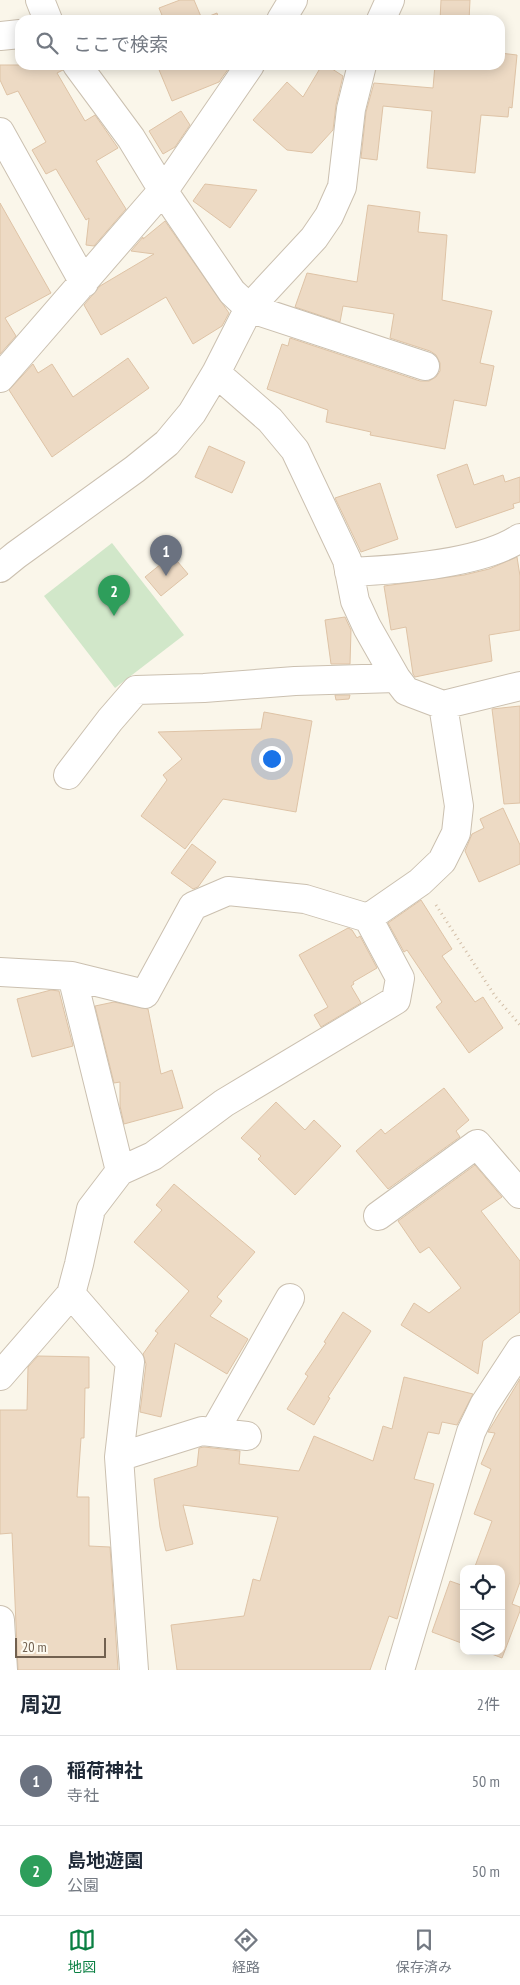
<!DOCTYPE html>
<html lang="ja">
<meta charset="utf-8">
<style>
:root{--surface:#fff;--page:#f2f2f3;--text:#1f2937;--muted:#747a83;--line:#e0e1e3;--accent:#0b8043}
body{margin:0;font-family:"PT Sans Narrow","Noto Sans JP",sans-serif;background:var(--page);color:var(--text)}
.controls{position:absolute;right:15px;bottom:15px;display:grid;overflow:hidden;border-radius:10px;box-shadow:0 2px 12px #0003}
.controls button{width:45px;height:45px;display:grid;place-items:center;padding:0;border:0;border-bottom:1px solid var(--line);background:var(--surface);color:var(--text);font:25px sans-serif}
.scale{position:absolute;left:15px;bottom:12px;width:91px;box-sizing:border-box;padding-left:5px;border:2px solid #726150;border-top:0;font-size:14px;line-height:18px;white-space:nowrap;color:#726150;-webkit-text-stroke:4px #fdfaf0;paint-order:stroke}
.you{position:absolute;left:271px;top:758px;width:18px;height:18px;margin:-12px;border:4px solid #fff;border-radius:50%;background:#1a73e8;box-shadow:0 0 0 8px #1a73e833}
.badge{display:grid;place-items:center;width:32px;height:32px;border-radius:50%;background:var(--accent);color:#fff;font-size:16px;font-weight:700}
.pin{position:absolute;translate:-50% -41px;filter:drop-shadow(0 1px 2px #0008)}
.pin::after{content:'';position:absolute;top:26px;width:18px;height:15px;background:inherit;clip-path:polygon(0 0,100% 0,50% 100%)}
.list{margin:0;padding:0;list-style:none}
h2{display:flex;justify-content:space-between;align-items:center;height:65px;margin:0;padding:0 20px;font-size:21px}
h2 small{font-size:16px;font-weight:400;color:var(--muted)}
.list li{display:grid;grid-template-columns:32px 1fr auto;gap:15px;align-items:center;box-sizing:border-box;height:90px;padding:0 20px;border-top:1px solid var(--line)}
.list b{display:block;font-size:19px;white-space:nowrap}
.list p{margin:0;font-size:16px;white-space:nowrap;color:var(--muted)}
.list em{font-size:16px;font-style:normal;color:var(--muted)}
.icon{flex:none;width:28px;height:28px;fill:none;stroke:currentColor;stroke-width:2;stroke-linecap:round;stroke-linejoin:round}
.map{position:relative;flex:none;width:520px;height:1670px;overflow:hidden}
.search{position:absolute;background:var(--surface);box-shadow:0 2px 12px #0003;left:15px;right:15px;top:15px;height:55px;display:flex;align-items:center;gap:12px;box-sizing:border-box;padding:0 18px;border-radius:15px;color:var(--muted);font-size:19px}
.sheet{height:245px;background:var(--surface)}
nav{display:flex;justify-content:space-around;align-items:center;box-sizing:border-box;height:70px;border-top:1px solid var(--line);background:var(--surface);font-size:14px;color:var(--muted)}
nav a{display:grid;justify-items:center;gap:2px}
nav .on{color:var(--accent)}
.map>svg:first-child{display:block}
.green{fill:#d1e7c9}
.building{fill:#eddac4;stroke:#dec3a6}
.lines{fill:none;stroke-linecap:round;stroke-linejoin:round}
.street-casing{stroke:#cbc0b0;stroke-width:30}
.path{stroke:#d2bea7;stroke-width:3;stroke-dasharray:1 4;stroke-linecap:butt}
.street{stroke:#fff;stroke-width:28}
</style>
<div class="map">
<svg width="520" height="1670" viewBox="0 0 520 1670">
<rect width="100%" height="100%" fill="#faf6ea"/>
<path class="green" d="M112 543 184 635 115 688 44 596Z"/>
<path class="building" d="M180 0H194L202 19 217 13 219 20H164L159 8Z
M441 0H470L469 20H440Z
M500 53 517 55 512 108 509 107 508 117 481 115 475 173 427 168 432 111 383 106 377 160 361 158 366 112 374 83 433 88 435 65H500Z
M0 65H62L63 70 57 73 85 121 95 115 118 148 96 161 126 209 94 246 86 245 89 218 86 220 56 169 46 174 32 150 46 142 18 91 7 95 0 80Z
M157 65H231L219 82 172 101Z
M322 65H326L343 76 336 105 333 130 312 153 287 150 253 120 287 82 303 97Z
M181 111 190 125 175 147 163 154 149 131Z
M205 184 257 190 230 228 193 201Z
M0 203 51 293 5 318 16 336 0 354Z
M368 205 420 212 418 232 447 235 442 300 492 311 480 363 494 366 486 406 454 400 445 449 370 435 371 432 326 422 328 410 267 389 282 344 288 346 290 338 420 381H429L436 377 440 371V363L436 355 430 351 390 338 394 314 343 306 340 322 295 307 307 273 357 282Z
M165 221 229 313 222 326 193 344 166 297 101 335 84 305 100 286 154 254 131 251 143 237V239Z
M128 358 149 388 52 457 9 390 33 364 38 373 52 364 73 397Z
M209 446 245 462 232 493 195 477Z
M467 464 474 485 503 475 505 482 520 477V502L513 504 514 508 456 528 437 475Z
M380 483 398 539 361 552 335 498Z
M172 555 188 574 161 596 145 577Z
M517 557 520 576V630L489 635 492 661 415 677 413 674 406 627 391 630 384 586 464 575 489 569Z
M345 617 351 630 350 664H331L325 620Z
M335 695H350L349 699 336 700Z
M520 706V803L504 804 492 709Z
M264 712 312 721 296 812 223 799 185 849 141 816 167 780 163 775 182 759 158 732 261 729Z
M503 808 520 845V864L479 882 465 851 472 834 484 828 480 819Z
M192 844 216 862 198 887 193 889 171 873Z
M421 900 452 949 442 956 475 1002 483 997 503 1028 469 1053 436 1007 442 1002 407 950 404 952 388 923Z
M348 928 352 930 357 938 360 936 377 968 353 982 354 984 351 986 361 1003 321 1027 314 1015 328 1007 299 955Z
M51 990 59 991 73 1046 32 1057 17 999Z
M114 1002 148 1009 161 1074 172 1070 183 1108 124 1124 120 1106V1082L114 1083 95 1006Z
M444 1088 469 1120 456 1131 460 1137 388 1189 356 1151 381 1129 385 1134Z
M276 1102 305 1130 314 1120 341 1146 295 1195 258 1159 261 1156 241 1138Z
M475 1165 502 1197 481 1211 520 1261V1312L483 1341 478 1374 401 1325 414 1303 429 1313 461 1288 429 1247 420 1253 398 1221Z
M174 1184 255 1252 217 1297 222 1301 210 1316 248 1339 227 1374 175 1343 161 1417 140 1412 146 1364 143 1354 158 1333 155 1331 189 1291 134 1242 162 1210 156 1205Z
M343 1312 371 1331 328 1397 330 1398 314 1425 287 1409 308 1376 305 1374 326 1343 324 1342Z
M38 1356 89 1357V1388H85L84 1438H81L77 1497H89V1546L110 1547 118 1670H18L12 1533 0 1534V1410H27L28 1367Z
M404 1377 473 1394 457 1425 442 1422 439 1434 428 1432 414 1479 434 1484 397 1619 389 1616 370 1670H177L171 1625 244 1616 253 1579 260 1581 278 1517 183 1505 193 1544 166 1551 160 1527 154 1479 197 1466 199 1448 204 1447 240 1451 239 1464 299 1471 314 1436 373 1461 383 1426 392 1429Z
M520 1379V1582L512 1604 520 1607V1611L502 1658 484 1651H501V1569H474L492 1521 474 1514 491 1469 481 1464 495 1433 488 1432Z
M450 1581 464 1586V1644L432 1632Z"/>
<g class="lines">
<defs>
<path id="street" d="M40 0 48 20
M281 20 293 0
M381 20 390 0
M0 36 20 34
M77 65 131 138 162 189 232 292 249 308 425 366
M0 132 84 283
M216 373 270 420 295 450 347 560 355 601 367 627 396 678
M0 378 169 183 250 65
M0 568 16 555 135 469 167 443 192 413 216 373 249 308 314 238 329 216 342 187 351 109 362 65
M349 572C397 570 481 564 520 538
M68 775 110 720 136 690 204 688 295 681 396 678 406 691 443 705
M0 972 72 976
M120 1171 72 976 145 994 193 906 228 891 305 899 368 918
M378 1216 477 1144 520 1194
M71 1294 130 1362 119 1457
M0 1376 71 1294 79 1264 91 1209 120 1171 153 1156 224 1103 396 1000 400 978 368 918 420 882 442 861 456 833 459 806 443 705 520 686
M214 1432 290 1298
M0 1620 3 1670
M134 1670 119 1457 202 1431 247 1436
M400 1670 471 1432 484 1405 520 1350"/>
</defs>
<use href="#street" class="street-casing"/>
<path class="path" d="M436 905 495 996 520 1025"/>
<use href="#street" class="street"/>
</g>
</svg>
<div class="controls">
<button><svg class="icon" aria-label="locate" viewBox="0 0 24 24"><circle cx="12" cy="12" r="6"/><path d="M12 2v4M12 18v4M2 12h4M18 12h4"/></svg></button>
<button><svg class="icon" aria-label="layers" viewBox="0 0 24 24"><path d="M12 4l9 5-9 5-9-5zM3 14l9 5 9-5"/></svg></button>
</div>
<div class="scale">20 m</div>
<div class="you"></div>
<div class="pin badge" style="left:166px;top:576px;background:#6b7280">1</div>
<div class="pin badge" style="left:114px;top:616px;background:#2e9e5b">2</div>
<div class="search"><svg class="icon" aria-label="search" viewBox="0 0 24 24"><circle cx="10" cy="10" r="6"/><path d="M15 15l6 6"/></svg>ここで検索</div>
</div>
<section class="sheet">
<h2>周辺<small>2件</small></h2>
<ul class="list">
<li><span class="badge" style="background:#6b7280">1</span><div><b>稲荷神社</b><p>寺社</p></div><em>50 m</em></li>
<li><span class="badge" style="background:#2e9e5b">2</span><div><b>島地遊園</b><p>公園</p></div><em>50 m</em></li>
</ul>
</section>
<nav>
<a class="on"><svg class="icon" aria-label="map" viewBox="0 0 24 24"><path d="M3 6l6-2 6 2 6-2v14l-6 2-6-2-6 2zM9 4v14M15 6v14"/></svg>地図</a>
<a><svg class="icon" aria-label="directions" viewBox="0 0 24 24"><path d="M12 3l9 9-9 9-9-9zM9 14v-3h6M13 9l2 2-2 2"/></svg>経路</a>
<a><svg class="icon" aria-label="saved" viewBox="0 0 24 24"><path d="M7 4h10v16l-5-4-5 4z"/></svg>保存済み</a>
</nav>
